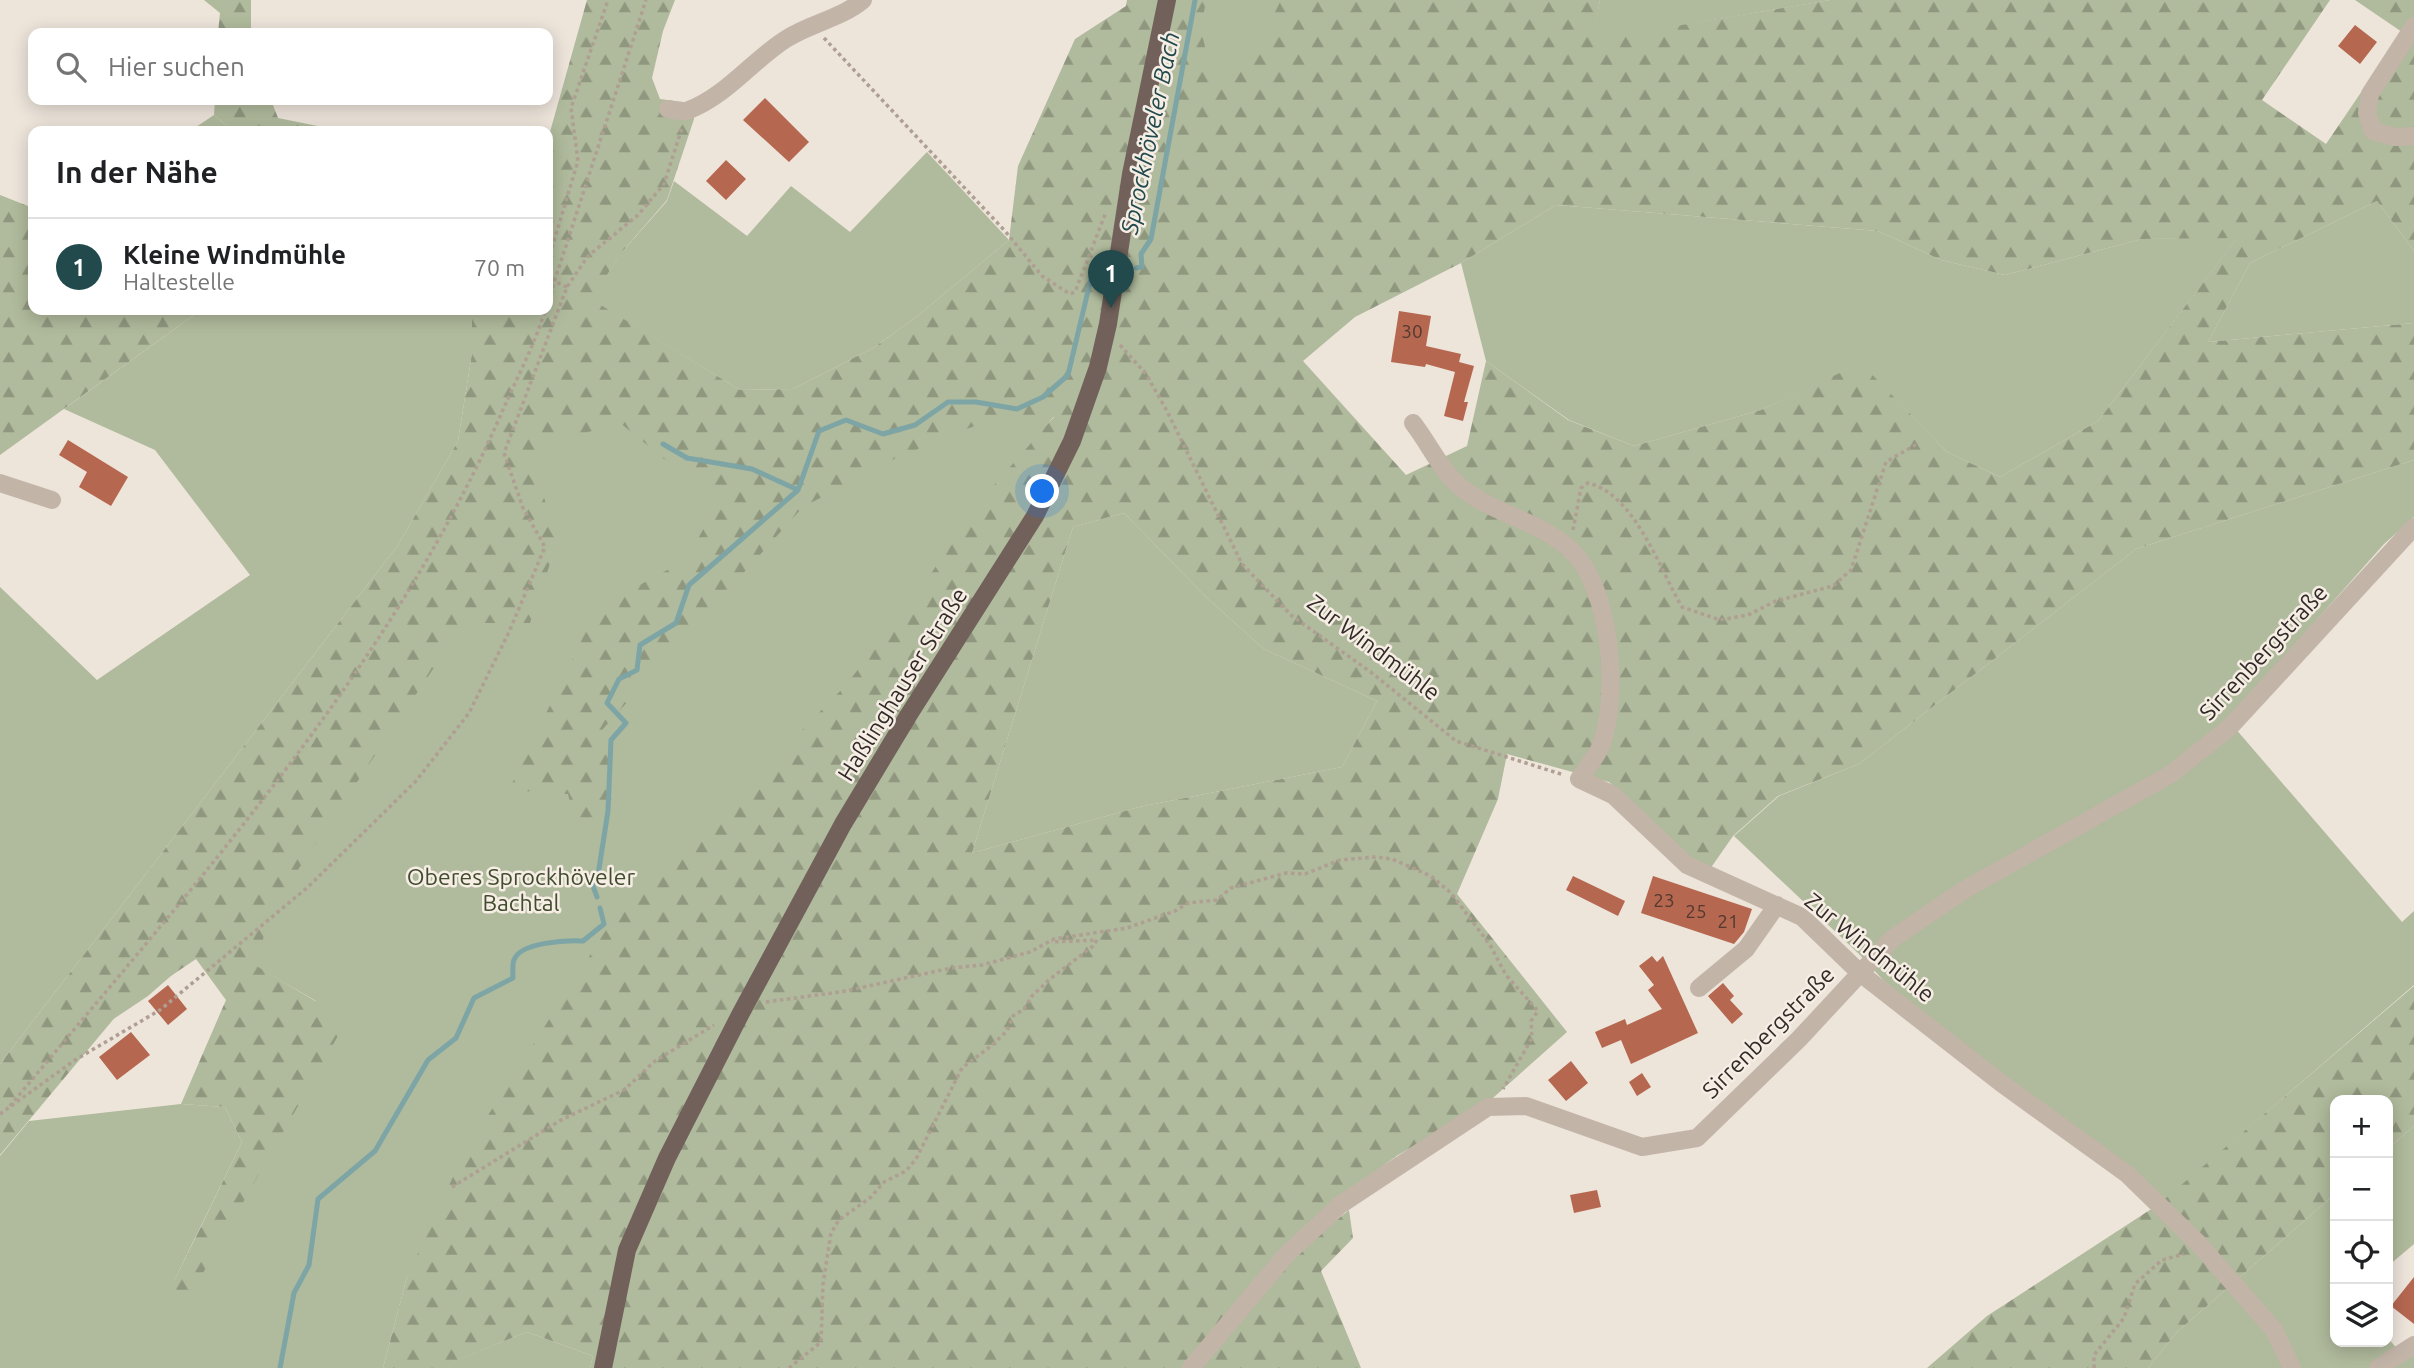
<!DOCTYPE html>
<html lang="de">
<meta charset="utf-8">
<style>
:root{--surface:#fff;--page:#f6f6f6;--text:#202124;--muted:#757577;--line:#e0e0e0;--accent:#224a4d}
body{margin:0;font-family:Ubuntu,sans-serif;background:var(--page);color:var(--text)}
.controls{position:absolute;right:21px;bottom:21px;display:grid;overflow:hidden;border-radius:14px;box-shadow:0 4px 18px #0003}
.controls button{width:63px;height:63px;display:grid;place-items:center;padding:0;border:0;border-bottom:2px solid var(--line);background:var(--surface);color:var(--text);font:35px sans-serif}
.you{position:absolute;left:1043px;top:492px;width:24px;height:24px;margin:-18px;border:5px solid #fff;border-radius:50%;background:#1a73e8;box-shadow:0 0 0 10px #1a73e833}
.badge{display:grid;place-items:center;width:46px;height:46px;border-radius:50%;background:var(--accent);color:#fff;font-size:23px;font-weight:700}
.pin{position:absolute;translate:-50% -58px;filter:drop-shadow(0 2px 4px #0008)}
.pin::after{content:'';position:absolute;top:37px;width:24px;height:21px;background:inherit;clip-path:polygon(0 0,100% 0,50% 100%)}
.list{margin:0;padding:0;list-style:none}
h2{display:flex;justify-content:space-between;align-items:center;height:91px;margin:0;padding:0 28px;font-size:30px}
h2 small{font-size:23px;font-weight:400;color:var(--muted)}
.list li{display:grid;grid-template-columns:46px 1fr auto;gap:21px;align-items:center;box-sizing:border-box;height:98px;padding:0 28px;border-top:2px solid var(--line)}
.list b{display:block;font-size:26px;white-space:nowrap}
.list p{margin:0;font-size:23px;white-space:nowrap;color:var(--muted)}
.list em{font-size:23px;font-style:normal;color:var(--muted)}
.icon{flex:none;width:38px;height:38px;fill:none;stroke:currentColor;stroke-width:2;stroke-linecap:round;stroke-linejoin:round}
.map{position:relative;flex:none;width:2414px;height:1368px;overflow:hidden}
.search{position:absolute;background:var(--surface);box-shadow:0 4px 18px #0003;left:28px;top:28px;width:525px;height:77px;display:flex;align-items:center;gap:18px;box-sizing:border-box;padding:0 24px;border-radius:14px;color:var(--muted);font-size:26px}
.panel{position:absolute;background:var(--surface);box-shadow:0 4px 18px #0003;left:28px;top:126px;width:525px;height:189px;border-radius:14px}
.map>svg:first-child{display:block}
.green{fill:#b0ba9c}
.forest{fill:url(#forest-firs);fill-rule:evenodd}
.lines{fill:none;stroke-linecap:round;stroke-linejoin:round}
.stream{stroke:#7da5a6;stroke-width:5}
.building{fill:#b56750}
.path{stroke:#af9e92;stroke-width:3.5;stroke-dasharray:3.5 3.5;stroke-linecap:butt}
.minor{stroke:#c3b4a8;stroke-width:18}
.major{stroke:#71615a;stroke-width:18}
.labels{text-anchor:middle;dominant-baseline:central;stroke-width:5;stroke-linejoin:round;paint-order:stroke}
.number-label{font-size:19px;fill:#523931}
.street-label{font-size:23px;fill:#312a27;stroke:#f6eee5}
.park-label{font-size:23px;fill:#414c2e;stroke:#f6eee5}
.water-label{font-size:24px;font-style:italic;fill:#224a4d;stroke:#f6eee5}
</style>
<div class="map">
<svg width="2414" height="1368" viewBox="0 0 2414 1368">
<defs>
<pattern id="forest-firs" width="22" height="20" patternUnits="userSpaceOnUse" patternTransform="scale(1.75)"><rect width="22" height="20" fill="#b0ba9c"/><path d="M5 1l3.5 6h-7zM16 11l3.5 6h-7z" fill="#90977f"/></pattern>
</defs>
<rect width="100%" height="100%" fill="#ede4da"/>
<path class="green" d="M1200 0H1306L1160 241Z
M1600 0H1830L1592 41Z
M214 115 233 131H190Z
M927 152 1009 240 916 317 873 348 793 389 740 390 590 299 622 252 667 201 674 181 747 236 791 186 850 232Z
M2377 201 2414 251V323L2208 342 2250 263Z
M1556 205 1878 231 1941 260 2005 275 2142 239 2238 237 2098 421 2000 477 1947 452 1861 364 1761 410 1634 446 1569 420 1486 361 1461 263Z
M201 310H472V353L458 441 398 545 0 1064V587L97 680 250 575 155 450 64 409Z
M583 414 723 433 1054 416 407 1277 383 1368H0V1156L29 1121 181 1104 225 1107 242 1142 172 1285 316 1001 254 965 238 917 148 996 109 1022 529 462Z
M2414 460V517L2384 544 2228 720 2402 922 2414 911V985L2164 1201 1885 982 1860 955 1734 836 1779 796 1859 764 2136 549Z
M1124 513 1207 598 1264 649 1377 701 1342 767 1139 807 972 853 1073 527Z
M2414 1126V1244L2388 1266V1149Z
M2335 1194V1342H2388V1338L2404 1357 2414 1350V1368H2148L2176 1333Z
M527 1332 593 1356 590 1368H450L451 1362Z"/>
<path class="forest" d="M204 0H251V33H218L220 13Z
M587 0H675L663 31 652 78 660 99 691 103 694 119 667 200 622 252 591 299 740 390 793 389 873 348 916 317 1009 240 1018 166 1075 39 1126 6 1127 0H1206L1201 30 1212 76 1235 79 1262 39 1281 0H1600L1593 40 1830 0H2330L2262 100 2326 144 2402 32 2355 0H2414V251L2377 201 2250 263 2208 342 2414 323V460L2136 549 1859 764 1778 796 1733 836 1710 869 1691 861 1609 782 1507 754 1498 799 1457 894 1567 1032 1485 1105 1398 1155 1339 1198 1185 1368H590L593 1356 527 1332 452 1362 450 1368H383L407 1277 464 1153 629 894 777 756 844 687 901 616 989 491 1054 417 989 420 896 458 803 507 602 730 619 796 578 836 568 794 509 790 597 608 686 560 718 503 619 422 555 443 536 469 557 543 530 623H464L273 907 255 965 347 1020 187 1301 172 1286 242 1142 225 1107 181 1104 226 1000 196 959 122 1009 0 1155V1064L398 545 458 441 472 353V310H548V139ZM1556 205 1878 231 1941 260 2005 275 2142 239 2237 238 2098 421 2000 477 1947 452 1861 363 1761 410 1634 446 1568 420 1486 361 1467 446 1406 475 1303 361 1355 317 1461 263ZM1124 513 1207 598 1264 649 1377 701 1342 767 1139 807 972 853 1073 527Z
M215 100H271L278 118 342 131H233L214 115Z
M0 195 33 208V310H201L0 455Z
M2414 986V1126L2388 1149V1100H2335V1194L2176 1333 2148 1368H1927L1987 1316 2159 1204Z
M1349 1210 1353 1238 1321 1271 1361 1368H1198L1290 1258Z"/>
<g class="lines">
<path class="stream" d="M1136 268 1142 267 1141 254 1151 239 1195 0
M663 444 687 458 752 469 798 490
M597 897 593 886 598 875 608 811 611 740 626 723 607 703 619 679 637 670 640 645 676 623 689 585 798 490 819 431 846 420 883 434 915 425 948 402H976L1017 409 1043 397 1068 375 1093 270 1101 269
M280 1368 294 1293 309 1265 318 1199 375 1151 428 1060 456 1038 474 998 513 978C513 973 512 965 514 960 520 942 568 940 583 941L604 924 600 908"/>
</g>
<path class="building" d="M2355 25 2377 42 2360 64 2338 46Z
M765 98 809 142 789 162 743 120Z
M726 160 746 179 726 200 706 181Z
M1399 311 1431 316 1426 346 1461 354 1459 362 1474 366 1464 402H1468L1463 421 1444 416 1455 372 1426 364 1425 367 1391 362Z
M68 440 128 477 111 506 79 487 87 472 59 455Z
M1573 876 1625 901 1618 916 1566 890Z
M1653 876 1752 909 1744 932 1734 944 1641 913Z
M1652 956 1657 962 1663 956 1698 1033 1631 1064 1621 1040 1602 1048 1595 1032 1625 1019 1627 1025 1662 1009 1648 990 1654 985 1639 966Z
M1723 983 1734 996 1730 1000 1743 1014 1732 1024 1708 996Z
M168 985 187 1009 168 1025 148 1001Z
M131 1032 150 1055 117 1080 99 1057Z
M1571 1061 1588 1083 1566 1101 1548 1080Z
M1642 1073 1651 1087 1637 1096 1629 1082Z
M1597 1190 1601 1207 1574 1213 1570 1195Z
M2414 1277V1324L2391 1306Z"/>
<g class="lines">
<path class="path" d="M824 38 1005 231 1042 276 1070 294 1075 292 1106 212
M567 287C552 281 549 278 548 261L578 161 571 108 608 0
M548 301 646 0
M1120 345 1146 374 1167 411 1242 564 1292 616 1372 673 1456 741 1564 775
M1573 530 1581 488 1588 483C1635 494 1660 570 1682 607L1720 620 1748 615 1776 601 1833 586 1851 570 1886 462 1917 444
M766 1002 846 991 951 968 982 965 1030 952 1054 939 1127 928 1175 911 1188 903 1217 900 1231 888 1286 873 1305 874 1340 860 1376 857 1392 859 1431 876 1451 893 1490 945 1506 975 1538 1011 1531 1021 1532 1038 1503 1089
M10 1106C191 888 388 674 502 412 516 379 535 345 545 310
M0 1114 75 1060 160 1010 308 887 416 781 469 713 509 632 545 547 523 508 504 453 567 287 588 256 638 215 664 184 682 128
M452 1187 561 1120 624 1090 655 1061 714 1025
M789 1368 821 1342 823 1284 831 1233 839 1220 871 1197 884 1182 906 1171 916 1159 962 1068 991 1046 1007 1031 1013 1016 1024 1009 1032 996 1050 979 1093 946 1097 940 1051 942
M2094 1368V1355L2124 1318 2135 1284 2162 1260 2184 1254"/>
<path class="minor" d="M2414 26 2370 94 2367 113 2373 131 2395 137 2414 136
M668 109C675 110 683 113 689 110 726 96 753 60 786 39 811 23 840 19 863 0
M1413 423C1427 441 1438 464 1453 480 1485 513 1539 519 1572 551 1611 589 1619 693 1602 743 1598 756 1586 768 1579 779L1613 795 1687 865 1802 917 1860 973 2001 1083 2127 1174 2198 1243 2274 1330 2292 1368
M0 483 52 500
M1699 988 1746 949 1777 905
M1191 1368 1286 1255 1340 1205 1488 1107 1526 1106 1642 1147 1697 1138 1799 1039 1892 939 1964 890 2171 774 2230 727 2414 527
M2378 1368 2414 1345"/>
<path class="major" d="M603 1368 627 1250 667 1158 741 1013 843 824 908 716 1035 516 1072 441 1098 367 1108 324 1131 174 1167 0"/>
</g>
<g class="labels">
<g class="number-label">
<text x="1412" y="331">30</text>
<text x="1664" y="900">23</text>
<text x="1696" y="911">25</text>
<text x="1728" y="921">21</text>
</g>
<g class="street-label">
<text transform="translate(1374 647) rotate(37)">Zur Windmühle</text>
<text transform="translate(2263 652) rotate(-47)">Sirrenbergstraße</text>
<text transform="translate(902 684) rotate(-58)">Haßlinghauser Straße</text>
<text transform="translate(1870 947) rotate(39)">Zur Windmühle</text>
<text transform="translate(1768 1032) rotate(-45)">Sirrenbergstraße</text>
</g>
<g class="park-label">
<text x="521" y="876">Oberes Sprockhöveler<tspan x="521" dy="26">Bachtal</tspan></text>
</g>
<g class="water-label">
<text transform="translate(1150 133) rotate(-78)">Sprockhöveler Bach</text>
</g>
</g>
</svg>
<div class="controls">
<button>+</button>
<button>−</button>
<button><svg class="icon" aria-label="locate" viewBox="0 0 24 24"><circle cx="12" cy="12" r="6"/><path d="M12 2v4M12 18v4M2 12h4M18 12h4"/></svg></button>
<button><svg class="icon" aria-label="layers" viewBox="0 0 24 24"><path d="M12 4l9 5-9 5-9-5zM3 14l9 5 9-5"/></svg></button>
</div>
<div class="you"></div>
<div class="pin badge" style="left:1111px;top:308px">1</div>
<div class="search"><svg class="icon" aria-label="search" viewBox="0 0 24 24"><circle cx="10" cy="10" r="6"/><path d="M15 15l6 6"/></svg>Hier suchen</div>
<section class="panel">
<h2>In der Nähe<small></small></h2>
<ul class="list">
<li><span class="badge">1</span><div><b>Kleine Windmühle</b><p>Haltestelle</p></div><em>70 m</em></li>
</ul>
</section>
</div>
